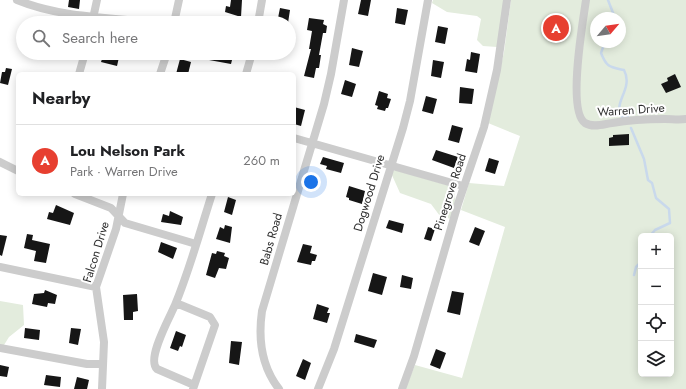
<!DOCTYPE html>
<meta charset="utf-8">
<style>
:root{--surface:#fff;--page:#f2f2f2;--text:#202124;--muted:#757577;--line:#e0e0e0;--accent:#e73f30}
body{margin:0;font-family:Jost,sans-serif;background:var(--page);color:var(--text)}
.controls{position:absolute;right:12px;bottom:12px;display:grid;overflow:hidden;border-radius:6px;box-shadow:0 2px 10px #0003}
.controls button{width:36px;height:36px;display:grid;place-items:center;padding:0;border:0;border-bottom:1px solid var(--line);background:var(--surface);color:var(--text);font:20px sans-serif}
.compass{position:absolute;left:590px;top:12px;width:36px;height:36px;border-radius:50%;background:var(--surface);box-shadow:0 2px 10px #0003;rotate:61deg}
.you{position:absolute;left:311px;top:182px;width:14px;height:14px;margin:-10px;border:3px solid #fff;border-radius:50%;background:#1a73e8;box-shadow:0 0 0 6px #1a73e833}
.badge{display:grid;place-items:center;width:26px;height:26px;border-radius:50%;background:var(--accent);color:#fff;font-size:13px;font-weight:700}
.pin{position:absolute;translate:-50% -50%;border:2px solid #fff;box-shadow:0 1px 4px #0006}
.list{margin:0;padding:0;list-style:none}
h2{display:flex;justify-content:space-between;align-items:center;height:52px;margin:0;padding:0 16px;font-size:17px}
h2 small{font-size:13px;font-weight:400;color:var(--muted)}
.list li{display:grid;grid-template-columns:26px 1fr auto;gap:12px;align-items:center;box-sizing:border-box;height:72px;padding:0 16px;border-top:1px solid var(--line)}
.list b{display:block;font-size:15px;white-space:nowrap}
.list p{margin:0;font-size:13px;white-space:nowrap;color:var(--muted)}
.list em{font-size:13px;font-style:normal;color:var(--muted)}
.icon{flex:none;width:22px;height:22px;fill:none;stroke:currentColor;stroke-width:2;stroke-linecap:round;stroke-linejoin:round}
.map{position:relative;flex:none;width:686px;height:389px;overflow:hidden}
.search{position:absolute;background:var(--surface);box-shadow:0 2px 10px #0003;left:16px;top:16px;width:280px;height:44px;display:flex;align-items:center;gap:10px;box-sizing:border-box;padding:0 14px;border-radius:22px;color:var(--muted);font-size:15px}
.panel{position:absolute;background:var(--surface);box-shadow:0 2px 10px #0003;left:16px;top:72px;width:280px;height:124px;border-radius:6px}
.map>svg:first-child{display:block}
.green{fill:#e3ecdd;fill-rule:evenodd}
.lines{fill:none;stroke-linecap:round;stroke-linejoin:round}
.stream{stroke:#c9d9ec;stroke-width:2.5}
.building{fill:#161616}
.minor{stroke:#ccc;stroke-width:8}
.labels{text-anchor:middle;dominant-baseline:central;stroke-width:4;stroke-linejoin:round;paint-order:stroke}
.street-label{font-size:12px;fill:#2f2f2f;stroke:#fff}
</style>
<div class="map">
<svg width="686" height="389" viewBox="0 0 686 389">
<rect width="100%" height="100%" fill="#fff"/>
<path class="green" d="M433 0H505L497 47 483 46 477 40 481 19 477 16 447 12 432 3Z
M511 0H686V389H405L415 365 462 378 505 227 461 210 469 183 504 186 520 136 488 123 504 52ZM596 18H620V42H596ZM641 236H671V374H641Z
M395 170 450 186C460 194 453 208 451 219L440 216 431 204 400 193 391 173Z
M0 301 23 305 24 325 9 337 4 345H0Z"/>
<g class="lines">
<path class="stream" d="M608 0 615 18
M605 42 601 53C607 68 610 67 624 70 634 89 612 102 622 117L628 116
M631 128 644 159 648 180 652 183 656 198 669 209 670 223 655 230 650 236
M634 275 636 267 641 262"/>
</g>
<path class="building" d="M69 0H80L79 9 68 7Z
M231 0H242L241 17 225 12 226 6 230 7Z
M361 0H371L368 16 358 14Z
M280 8 290 10 288 23H277Z
M397 8 408 10 405 25 395 23Z
M309 18 324 20 323 24 327 26 326 33H323L319 55H321L319 68H316L314 78 304 76 311 49H309L312 31 307 30Z
M438 26 448 28 445 44 435 42Z
M352 48 363 51 359 67 349 65Z
M471 52 480 54 477 73 465 71 467 59 470 60Z
M104 53H120L117 66 101 62Z
M211 53H230V55L233 56 231 64 209 60Z
M180 59 191 62 188 74H176Z
M433 60 444 62 441 78 431 76Z
M6 68 12 69 8 85 0 83 2 72H5Z
M675 74 681 87 666 93 661 84 668 81 667 78Z
M345 80 356 84 352 97 341 94Z
M460 87 474 89 472 104 459 103Z
M379 91 388 94 387 98 391 99 388 108H386L385 111 377 109 378 106 375 105Z
M426 96 437 99 433 114 422 111Z
M294 107 305 110 301 126 294 124Z
M452 125 463 128 459 143 448 140Z
M629 134V145L609 146V138L613 137V135Z
M436 150 458 157 454 168 432 160Z
M323 157 344 163 341 173 326 169 327 166 320 164Z
M489 158 499 161 495 174 485 171Z
M349 186 365 191 362 204 349 200V198L346 197Z
M228 197 236 200 232 215 224 212Z
M56 205 74 213 70 225 47 219 49 212 53 213Z
M170 211 183 217 181 225 161 222 163 214 169 216Z
M389 220 404 224 402 233 386 228Z
M225 225 232 227 230 243 216 239 220 227 224 229Z
M428 227 435 229 431 241 424 239Z
M475 227 485 231 479 246 469 242Z
M27 234 33 235 32 240 50 244 46 263 34 261 36 251 24 248Z
M0 235 7 236 2 256 0 255Z
M161 242 177 248 173 259 158 252Z
M303 244 312 246 310 253 317 255 315 261H312L311 265 297 262Z
M217 251 225 253 224 256 229 258 226 269 219 268 215 278 206 275 212 253 216 254Z
M373 273 387 277 382 295 368 291Z
M402 275 413 278 411 289 400 287Z
M45 290 57 295 55 304 48 303 47 307 32 304 34 294 44 293Z
M452 291 464 293 460 315 447 312Z
M137 294 138 311 133 312V320H124L123 295Z
M317 304 329 308 327 313H330L327 323 313 319Z
M25 328 40 330 39 340 24 338Z
M71 328 81 329 78 345 69 343Z
M176 331 186 335 182 347 180 346 178 351 170 348Z
M356 334 377 340 374 348 354 342Z
M231 341 242 342 239 365 229 363Z
M436 349 446 353 440 369 430 365Z
M303 359 311 363 305 380 296 376Z
M0 365 9 367 7 377 0 376Z
M46 375 61 377 60 387 44 385Z
M77 377 89 380 87 389H74Z"/>
<g class="lines">
<path class="minor" d="M17 0C61 18 109 17 156 23
M586 0C583 21 567 111 585 123 593 128 604 124 612 123 629 120 647 119 665 119 672 119 679 120 686 119
M92 23 97 0
M174 23 179 0
M258 23 262 0
M79 74 85 53
M160 74 167 53
M246 74 252 53
M294 138 463 186
M0 162 18 171
M75 194 111 208 125 223 196 244
M0 267 96 287
M176 303 210 317 215 325 193 389
M0 348 87 364H103
M194 385 157 369C146 359 170 317 175 305 190 269 200 231 212 194
M102 389 104 342 96 287 116 229 123 194
M279 389C261 366 258 339 262 311L324 104 331 74 344 0
M318 389 334 349 403 128 410 101 428 0
M402 389 414 356 458 204 484 127 497 70 507 0"/>
</g>
<g class="labels">
<g class="street-label">
<text transform="translate(631 110) rotate(-4)">Warren Drive</text>
<text transform="translate(450 192) rotate(-72)">Pinegrove Road</text>
<text transform="translate(369 193) rotate(-73)">Dogwood Drive</text>
<text transform="translate(271 239) rotate(-74)">Babs Road</text>
<text transform="translate(96 252) rotate(-73)">Falcon Drive</text>
</g>
</g>
</svg>
<div class="controls">
<button>+</button>
<button>−</button>
<button><svg class="icon" aria-label="locate" viewBox="0 0 24 24"><circle cx="12" cy="12" r="6"/><path d="M12 2v4M12 18v4M2 12h4M18 12h4"/></svg></button>
<button><svg class="icon" aria-label="layers" viewBox="0 0 24 24"><path d="M12 4l9 5-9 5-9-5zM3 14l9 5 9-5"/></svg></button>
</div>
<svg class="compass" viewBox="-18 -18 36 36"><path d="M0-13l5 13h-10z" fill="#e53935"/><path d="M0 13l5-13h-10z" fill="#757577"/></svg>
<div class="you"></div>
<div class="pin badge" style="left:556px;top:28px">A</div>
<div class="search"><svg class="icon" aria-label="search" viewBox="0 0 24 24"><circle cx="10" cy="10" r="6"/><path d="M15 15l6 6"/></svg>Search here</div>
<section class="panel">
<h2>Nearby<small></small></h2>
<ul class="list">
<li><span class="badge">A</span><div><b>Lou Nelson Park</b><p>Park · Warren Drive</p></div><em>260 m</em></li>
</ul>
</section>
</div>
